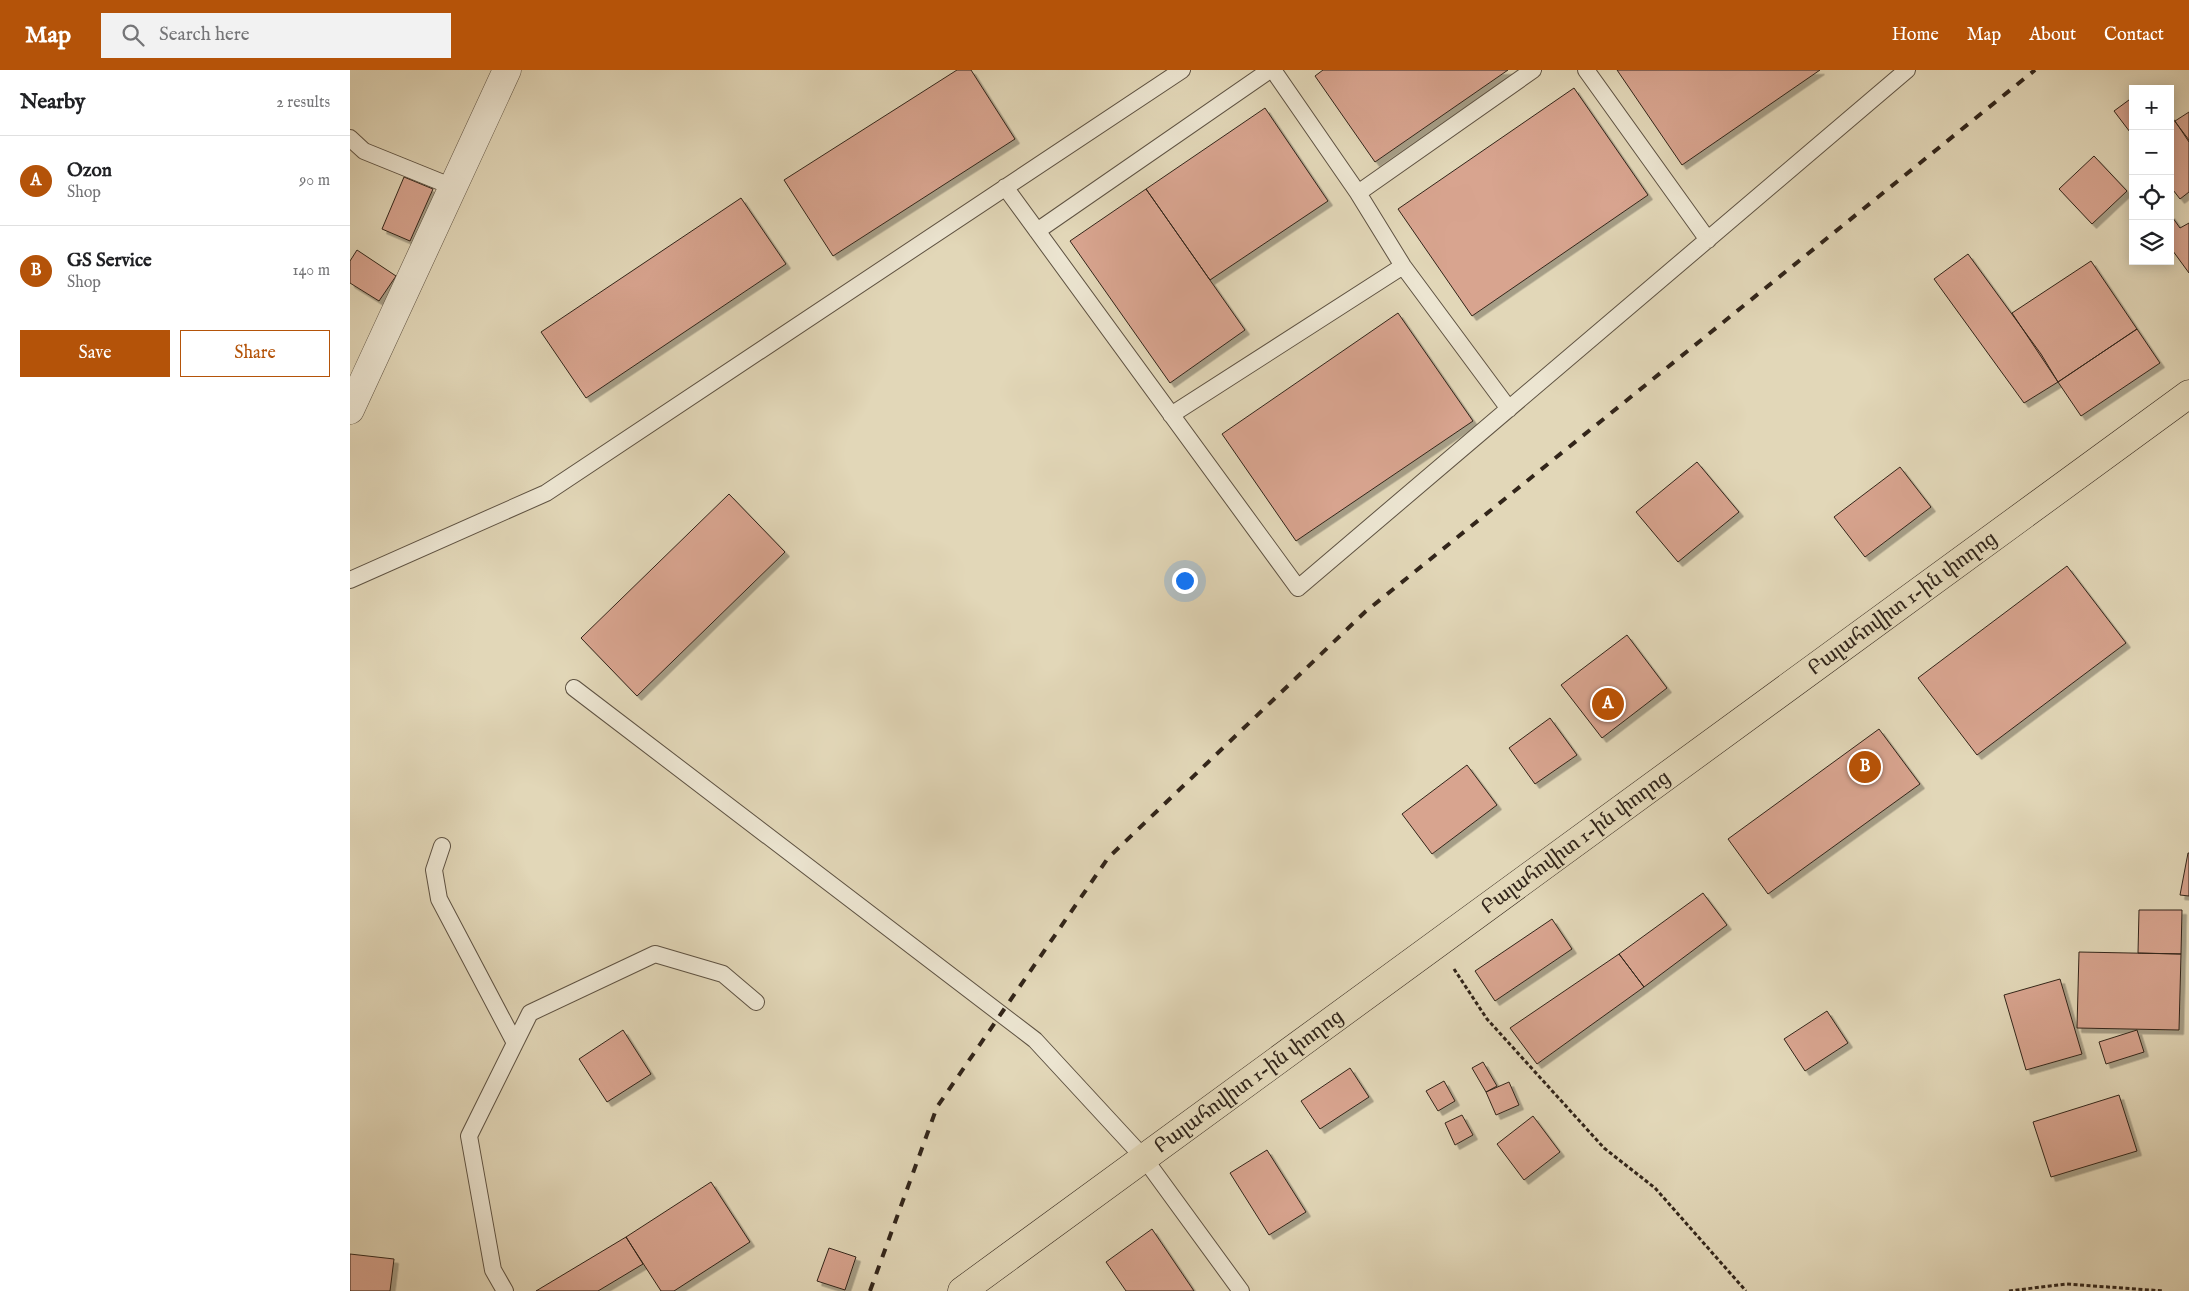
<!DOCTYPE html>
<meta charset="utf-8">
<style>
:root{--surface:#fff;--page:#f2f2f2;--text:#202124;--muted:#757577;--line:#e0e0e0;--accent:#b45309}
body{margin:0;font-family:"IM FELL English","Noto Serif Armenian",serif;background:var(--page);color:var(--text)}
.controls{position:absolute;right:15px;top:15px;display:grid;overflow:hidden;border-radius:0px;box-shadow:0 2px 12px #0003}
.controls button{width:45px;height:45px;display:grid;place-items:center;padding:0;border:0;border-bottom:1px solid var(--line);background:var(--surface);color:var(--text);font:25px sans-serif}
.you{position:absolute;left:834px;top:510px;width:18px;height:18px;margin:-12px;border:4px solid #fff;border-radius:50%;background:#1a73e8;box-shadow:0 0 0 8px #1a73e833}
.badge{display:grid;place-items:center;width:32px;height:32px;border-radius:50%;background:var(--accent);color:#fff;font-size:16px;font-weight:700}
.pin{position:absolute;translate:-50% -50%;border:2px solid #fff;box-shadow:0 1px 5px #0006}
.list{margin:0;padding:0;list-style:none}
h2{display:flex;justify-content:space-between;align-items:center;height:65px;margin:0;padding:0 20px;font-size:21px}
h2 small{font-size:16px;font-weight:400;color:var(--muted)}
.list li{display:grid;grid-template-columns:32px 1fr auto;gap:15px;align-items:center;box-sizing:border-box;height:90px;padding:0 20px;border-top:1px solid var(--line)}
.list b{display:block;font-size:19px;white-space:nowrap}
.list p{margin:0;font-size:16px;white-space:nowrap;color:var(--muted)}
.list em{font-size:16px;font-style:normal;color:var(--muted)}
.actions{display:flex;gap:10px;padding:15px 20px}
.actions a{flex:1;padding:11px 0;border:1px solid var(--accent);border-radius:0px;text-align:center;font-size:18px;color:var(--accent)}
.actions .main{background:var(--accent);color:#fff}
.icon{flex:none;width:28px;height:28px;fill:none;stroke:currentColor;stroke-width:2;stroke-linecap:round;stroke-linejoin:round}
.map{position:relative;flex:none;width:1839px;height:1221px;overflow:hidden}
header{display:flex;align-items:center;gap:30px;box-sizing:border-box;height:70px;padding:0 25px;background:var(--accent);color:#fff}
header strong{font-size:24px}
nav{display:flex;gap:28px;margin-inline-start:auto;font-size:18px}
.search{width:350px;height:45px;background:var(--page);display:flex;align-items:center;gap:12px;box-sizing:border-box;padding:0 18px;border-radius:0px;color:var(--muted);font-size:19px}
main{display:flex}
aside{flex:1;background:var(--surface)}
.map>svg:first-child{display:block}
.building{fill:#d8a48f;stroke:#32251a;filter:url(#shadow)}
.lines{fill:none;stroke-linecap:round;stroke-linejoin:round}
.lane-casing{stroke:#5e5242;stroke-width:18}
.street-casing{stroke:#5e5242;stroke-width:29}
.primary-casing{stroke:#32251a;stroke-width:29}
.path{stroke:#32251a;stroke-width:3;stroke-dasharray:4 2.5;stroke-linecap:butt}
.lane{stroke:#ece5d1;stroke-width:16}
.street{stroke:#ece5d1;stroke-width:28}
.primary{stroke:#e2d7b8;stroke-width:28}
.rail{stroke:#32251a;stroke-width:4;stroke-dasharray:9 9;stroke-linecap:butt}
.labels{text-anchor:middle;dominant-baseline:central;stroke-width:5;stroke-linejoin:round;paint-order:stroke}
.street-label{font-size:20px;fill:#32251a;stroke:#ece5d1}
</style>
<header>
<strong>Map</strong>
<div class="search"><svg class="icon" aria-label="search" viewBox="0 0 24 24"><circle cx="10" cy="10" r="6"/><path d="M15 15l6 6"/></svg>Search here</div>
<nav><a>Home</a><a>Map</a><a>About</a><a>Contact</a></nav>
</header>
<main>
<aside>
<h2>Nearby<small>2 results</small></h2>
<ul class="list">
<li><span class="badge">A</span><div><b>Ozon</b><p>Shop</p></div><em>90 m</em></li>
<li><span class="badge">B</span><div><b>GS Service</b><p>Shop</p></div><em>140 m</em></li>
</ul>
<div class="actions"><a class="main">Save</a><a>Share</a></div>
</aside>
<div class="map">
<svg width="1839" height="1221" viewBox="0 0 1839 1221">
<defs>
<filter id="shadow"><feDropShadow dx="4.5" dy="4.5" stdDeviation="0" flood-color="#0004"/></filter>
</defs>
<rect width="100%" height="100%" fill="#e2d7b8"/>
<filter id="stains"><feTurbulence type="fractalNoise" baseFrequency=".004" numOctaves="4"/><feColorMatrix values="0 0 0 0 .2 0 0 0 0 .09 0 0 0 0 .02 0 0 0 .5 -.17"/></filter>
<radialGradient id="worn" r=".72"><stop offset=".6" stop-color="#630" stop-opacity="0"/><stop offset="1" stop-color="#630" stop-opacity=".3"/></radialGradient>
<path class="building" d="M607 0H621L665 69 483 186 434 110Z
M973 0H1158L1025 92 965 6Z
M1267 0H1470L1332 95Z
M1224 18 1298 125 1122 246 1048 139Z
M1783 27V66L1764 41Z
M915 38 978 131 860 210 796 119Z
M1839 42V72L1825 51Z
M1820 45 1839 70V122L1830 129 1820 116Z
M1744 86 1777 121 1742 154 1709 119Z
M54 107 83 119 60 171 32 159Z
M796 119 895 260 820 313 720 171Z
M391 128 436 194 236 328 191 262Z
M1820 144 1830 158 1839 153V203L1820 177Z
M7 180 46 206 29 231 0 213V191Z
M1618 184 1691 284 1708 312 1674 333 1584 209Z
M1741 191 1787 259 1708 312 1662 243Z
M1048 243 1123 351 946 471 872 364Z
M1787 259 1810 293 1731 346 1708 312Z
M1347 392 1389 442 1328 492 1286 442Z
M1550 397 1581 437 1515 487 1484 447Z
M379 424 435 482 287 626 231 568Z
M1717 496 1776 573 1627 685 1568 608Z
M1277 565 1317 618 1252 668 1211 615Z
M1200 648 1227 685 1185 714 1159 678Z
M1529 659 1570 714 1418 824 1378 769Z
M1117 695 1147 735 1082 784 1052 744Z
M1838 783H1839V826L1830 825Z
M1353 823 1377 855 1294 917 1269 884Z
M1789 840H1832L1831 884 1788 883Z
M1202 849 1222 879 1145 931 1125 901Z
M1729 882 1831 884 1829 960 1727 958Z
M1269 884 1294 917 1187 994 1160 958Z
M1710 909 1732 984 1676 1000 1654 925Z
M1477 941 1498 973 1455 1001 1434 969Z
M273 960 301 1004 257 1032 229 989Z
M1787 960 1794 982 1756 994 1749 972Z
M1133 992 1147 1016 1136 1022 1122 998Z
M1000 998 1019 1027 970 1059 951 1031Z
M1094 1011 1105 1031 1088 1041 1076 1021Z
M1159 1012 1169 1035 1146 1045 1136 1022Z
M1769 1025 1787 1081 1701 1107 1683 1052Z
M1112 1045 1123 1065 1105 1075 1095 1053Z
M1183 1046 1210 1082 1174 1110 1147 1074Z
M917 1080 956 1142 919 1165 880 1103Z
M361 1112 400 1172 324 1221H311L276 1167Z
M802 1159 844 1221H776L756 1192Z
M276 1167 293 1194 248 1221H186Z
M479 1178 506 1187 495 1220 467 1211Z
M0 1184 44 1189 40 1221H0Z"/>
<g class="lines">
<defs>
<path id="lane" d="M923 0 1008 123 1053 196 1159 339
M1236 0 1358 170
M0 68 14 81 103 117
M655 117 948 518 1557 0
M1008 123 1183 0
M687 161 920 0
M821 345 1053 196
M0 510 196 423 832 0
M224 618 685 970 794 1088 891 1221
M92 776 84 800 89 829 165 973
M155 1221 143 1200 119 1066 180 943 305 884 373 904 406 932"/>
<path id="street" d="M0 340 157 0"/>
<g id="primary">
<path id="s1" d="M612 1221 1839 324"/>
</g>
</defs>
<use href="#lane" class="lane-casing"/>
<use href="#street" class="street-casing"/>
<use href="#primary" class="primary-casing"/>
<path class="path" d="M1104 899 1137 949 1254 1078 1305 1118 1396 1221
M1659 1221 1716 1214 1814 1221"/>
<use href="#lane" class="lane"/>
<use href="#street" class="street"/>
<use href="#primary" class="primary"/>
<path class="rail" d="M520 1221 587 1037 758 788 1015 542 1685 0"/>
</g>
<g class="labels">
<g class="street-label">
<text stroke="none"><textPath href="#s1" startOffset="1165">Բալահովիտ 1-ին փողոց</textPath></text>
<text stroke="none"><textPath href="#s1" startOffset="760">Բալահովիտ 1-ին փողոց</textPath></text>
<text stroke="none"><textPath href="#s1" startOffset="355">Բալահովիտ 1-ին փողոց</textPath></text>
</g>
</g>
<rect width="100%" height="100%" filter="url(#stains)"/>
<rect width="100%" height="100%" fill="url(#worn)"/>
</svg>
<div class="controls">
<button>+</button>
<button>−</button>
<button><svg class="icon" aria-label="locate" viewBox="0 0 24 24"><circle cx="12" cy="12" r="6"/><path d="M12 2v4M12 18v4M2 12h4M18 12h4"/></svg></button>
<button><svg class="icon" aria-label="layers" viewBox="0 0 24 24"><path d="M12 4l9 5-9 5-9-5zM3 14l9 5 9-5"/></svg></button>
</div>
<div class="you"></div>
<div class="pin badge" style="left:1258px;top:634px">A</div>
<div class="pin badge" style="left:1515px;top:697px">B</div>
</div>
</main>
